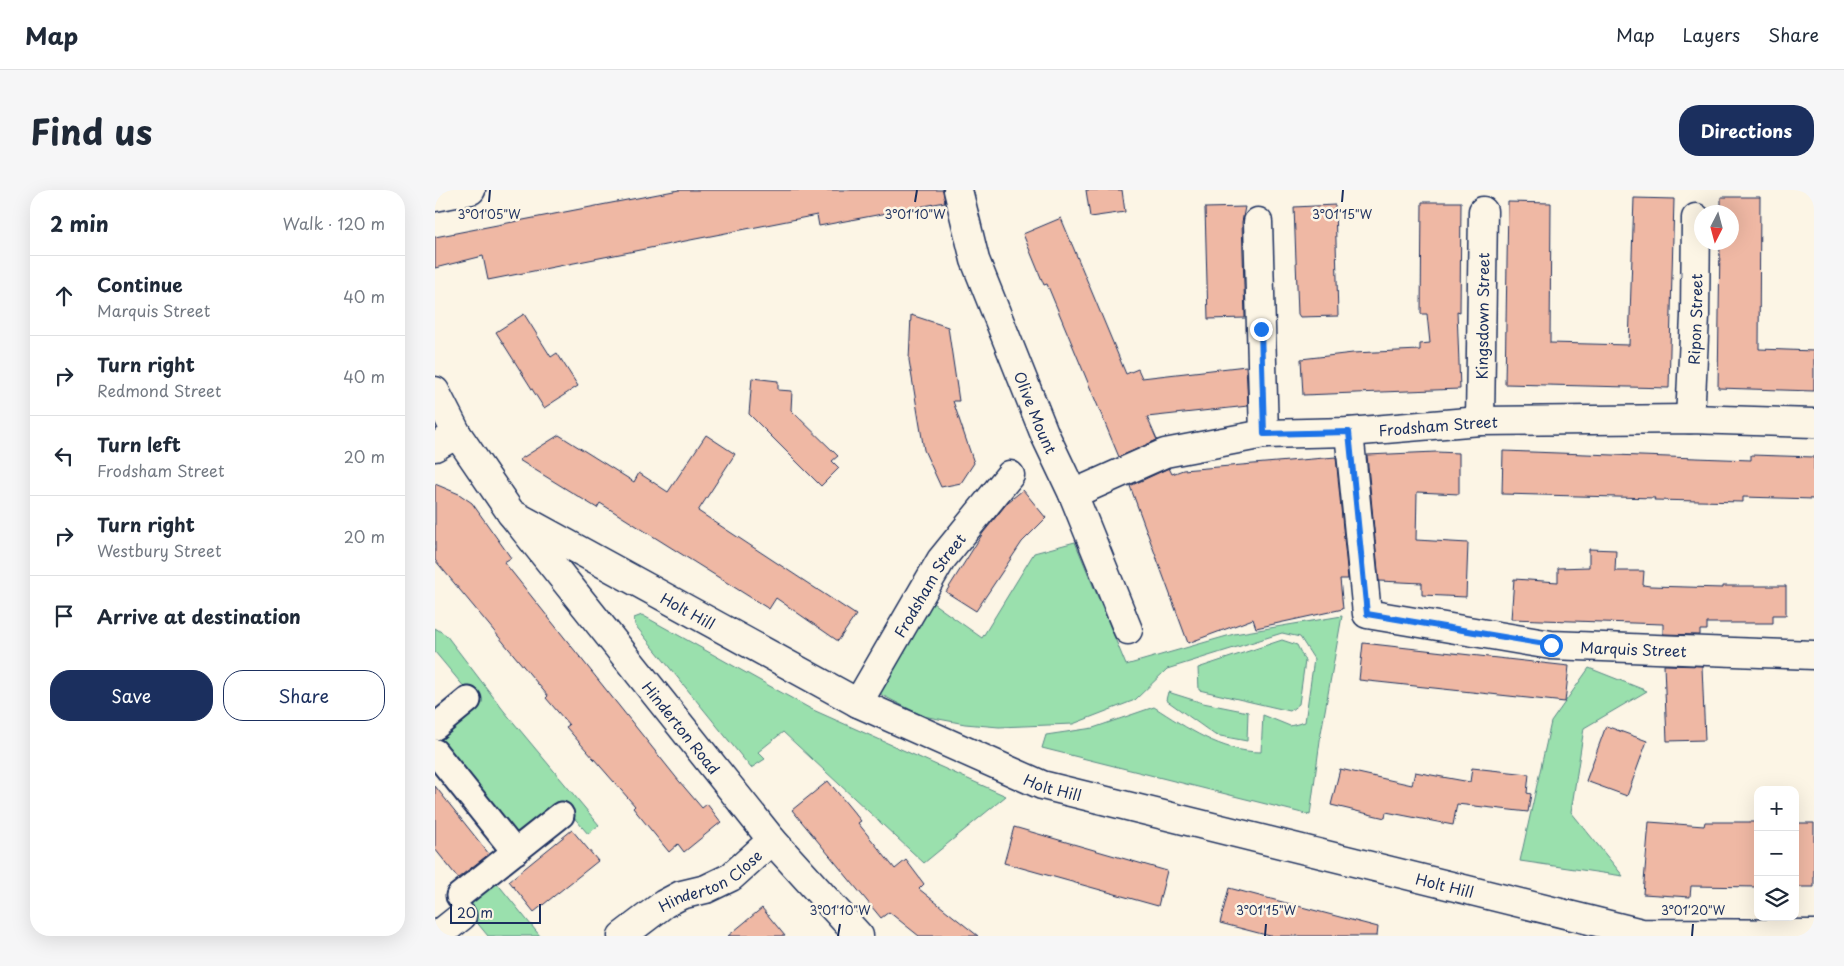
<!DOCTYPE html>
<meta charset="utf-8">
<style>
:root{--surface:#fff;--page:#f6f6f7;--text:#1f2937;--muted:#747a83;--line:#e0e1e3;--accent:#1b2f5e}
body{margin:0;font-family:"Playpen Sans",sans-serif;background:var(--page);color:var(--text)}
.controls{position:absolute;right:15px;bottom:15px;display:grid;overflow:hidden;border-radius:10px;box-shadow:0 5px 20px #0002}
.controls button{width:45px;height:45px;display:grid;place-items:center;padding:0;border:0;border-bottom:1px solid var(--line);background:var(--surface);color:var(--text);font:25px sans-serif}
.compass{position:absolute;left:1259px;top:15px;width:45px;height:45px;border-radius:50%;background:var(--surface);box-shadow:0 5px 20px #0002;rotate:186deg}
.scale{position:absolute;left:15px;bottom:12px;width:91px;box-sizing:border-box;padding-left:5px;border:2px solid #1b2f5e;border-top:0;font-size:14px;line-height:18px;white-space:nowrap;color:#1b2f5e;-webkit-text-stroke:4px #fcf5e5;paint-order:stroke}
.stop{position:absolute;width:15px;height:15px;margin:-11px;border:4px solid #1a73e8;border-radius:50%;background:#fff}
.stop.end{background:#1a73e8;border-color:#fff;box-shadow:0 1px 5px #0008}
.list{margin:0;padding:0;list-style:none}
h2{display:flex;justify-content:space-between;align-items:center;height:65px;margin:0;padding:0 20px;font-size:21px}
h2 small{font-size:16px;font-weight:400;color:var(--muted)}
.list li{display:grid;grid-template-columns:32px 1fr auto;gap:15px;align-items:center;box-sizing:border-box;height:80px;padding:0 20px;border-top:1px solid var(--line)}
.list b{display:block;font-size:19px;white-space:nowrap}
.list p{margin:0;font-size:16px;white-space:nowrap;color:var(--muted)}
.list em{font-size:16px;font-style:normal;color:var(--muted)}
.actions{display:flex;gap:10px;padding:15px 20px}
.actions a{flex:1;padding:11px 0;border:1px solid var(--accent);border-radius:20px;text-align:center;font-size:18px;color:var(--accent)}
.actions .main{background:var(--accent);color:#fff}
.icon{flex:none;width:28px;height:28px;fill:none;stroke:currentColor;stroke-width:2;stroke-linecap:round;stroke-linejoin:round}
.map{position:relative;flex:none;width:1379px;height:746px;overflow:hidden;border-radius:20px}
header{display:flex;align-items:center;gap:30px;box-sizing:border-box;height:70px;padding:0 25px;background:var(--surface);border-bottom:1px solid var(--line)}
header strong{font-size:24px}
nav{display:flex;gap:28px;margin-inline-start:auto;font-size:18px}
.intro{display:flex;align-items:center;justify-content:space-between;box-sizing:border-box;height:120px;padding:0 30px}
h1{margin:0;font-size:35px}
.button{padding:12px 22px;border-radius:20px;background:var(--accent);color:#fff;font-size:18px;font-weight:700}
main{display:flex;gap:30px;padding:0 30px}
aside{flex:1;background:var(--surface);border-radius:20px;box-shadow:0 5px 20px #0002}
.map>svg:first-child{display:block}
.green{fill:#9ae0ad;stroke:#5a8886}
.building{fill:#efb8a4;stroke:#1b2f5e}
.lines{fill:none;stroke-linecap:round;stroke-linejoin:round}
.pedestrian-casing{stroke:#1b2f5e;stroke-width:29}
.minor-casing{stroke:#1b2f5e;stroke-width:31}
.pedestrian{stroke:#fcf5e5;stroke-width:25}
.minor{stroke:#fcf5e5;stroke-width:28}
.route{stroke:#1a73e8;stroke-width:6}
.ticks{fill:none;stroke:#1b2f5e;stroke-width:2}
.labels{text-anchor:middle;dominant-baseline:central;stroke-width:5;stroke-linejoin:round;paint-order:stroke}
.street-label{font-size:15px;fill:#1b2f5e;stroke:#fcf5e5}
.ticks-label{font-size:12px;text-anchor:middle;fill:#1b2f5e;stroke:#fcf5e5;stroke-width:5;stroke-linejoin:round;paint-order:stroke}
</style>
<header>
<strong>Map</strong>
<nav><a>Map</a><a>Layers</a><a>Share</a></nav>
</header>
<div class="intro"><h1>Find us</h1><a class="button">Directions</a></div>
<main>
<aside>
<h2>2 min<small>Walk · 120 m</small></h2>
<ul class="list">
<li><svg class="icon" aria-label="ahead" viewBox="0 0 24 24"><path d="M12 20V5M6 11l6-6 6 6"/></svg><div><b>Continue</b><p>Marquis Street</p></div><em>40 m</em></li>
<li><svg class="icon" aria-label="right" viewBox="0 0 24 24"><path d="M7 20v-9h11M14 6l5 5-5 5"/></svg><div><b>Turn right</b><p>Redmond Street</p></div><em>40 m</em></li>
<li><svg class="icon" aria-label="left" viewBox="0 0 24 24"><path d="M17 20v-9H6M10 6l-5 5 5 5"/></svg><div><b>Turn left</b><p>Frodsham Street</p></div><em>20 m</em></li>
<li><svg class="icon" aria-label="right" viewBox="0 0 24 24"><path d="M7 20v-9h11M14 6l5 5-5 5"/></svg><div><b>Turn right</b><p>Westbury Street</p></div><em>20 m</em></li>
<li><svg class="icon" aria-label="arrive" viewBox="0 0 24 24"><path d="M6 21V4h12l-3 4 3 4H6"/></svg><div><b>Arrive at destination</b></div></li>
</ul>
<div class="actions"><a class="main">Save</a><a>Share</a></div>
</aside>
<div class="map">
<svg width="1379" height="746" viewBox="0 0 1379 746">
<rect width="100%" height="100%" fill="#fcf5e5"/>
<filter id="ink" filterUnits="userSpaceOnUse"><feTurbulence type="fractalNoise" baseFrequency=".02" numOctaves="2"/><feDisplacementMap in="SourceGraphic" scale="10" xChannelSelector="R" yChannelSelector="G"/><feConvolveMatrix kernelMatrix="1 2 1 2 8 2 1 2 1" color-interpolation-filters="sRGB"/></filter>
<g filter="url(#ink)">
<path class="green" d="M640 352 691 475 799 444 907 426 886 543 875 625 607 558 611 545 658 538 719 517C752 538 786 562 826 562L828 525 855 536 870 532 879 469 865 447 847 443 732 479 700 510 638 534 564 537 530 534 488 526 439 501 495 411 547 448 599 363Z
M207 425 376 519 571 606 489 673 348 542 323 562 330 569 316 578 200 435 199 428Z
M0 438 11 445 69 521 164 635 153 644 131 618 80 657 0 557V543L40 510 0 462Z
M847 450 862 455 870 471 864 514 855 521 764 500 763 478Z
M1154 478 1212 501 1149 538 1136 622 1188 686 1085 671 1116 532Z
M733 502 768 513 813 522 812 551 780 545 731 510Z
M57 687 105 746H53L25 712Z"/>
<path class="building" d="M244 0H508L510 12 384 36 382 25 53 90 48 66 0 78V47Z
M651 0H687L690 22 655 27Z
M1286 7H1325L1324 159 1379 161V201L1283 198 1285 52H1296V22H1286Z
M1199 8 1239 9 1234 198 1070 194 1073 12 1116 13 1115 153 1194 155Z
M987 12H1026L1025 122 1022 121 1025 199 868 205 866 169 918 163 985 160V154L995 153 992 124H986Z
M900 15 903 126 865 127 863 124 859 17Z
M810 17 807 32 810 128 773 129 770 18Z
M626 28 691 184 703 179 707 188 811 176 813 216 712 227 722 250 684 267 612 94 609 95 588 44Z
M89 124 116 167 122 163 143 196 109 218 61 142Z
M476 125 513 137 524 211H518L539 273 526 293 506 297 489 260 474 170Z
M317 188 343 191V200L357 201 356 220 403 266 397 271 404 278 386 296 314 224Z
M124 245 199 292 204 283 233 302 271 245 300 264 263 321 421 425 403 451 341 408 334 419 165 313 162 318 84 270Z
M1068 261 1316 270V265L1379 267V309L1308 307V312L1264 311 1219 310 1220 308 1067 304Z
M1001 262 1024 263V304L982 302 981 350 1033 353 1031 407 987 405V393L944 391 932 265Z
M901 267 913 389H905L908 419 821 438 818 429 753 453 695 296 734 278 737 284 748 280Z
M0 294 24 304 37 313 76 368 69 372 244 591 267 618 272 614 286 632 249 662 243 654 234 662 198 618 200 616 131 537 134 535 111 508 113 506 0 370Z
M588 300 611 328 587 352 541 421 511 402 548 343 573 312Z
M1154 359 1181 360 1180 381H1209L1208 395 1215 396 1288 398V396H1351V425H1338V433H1272V440H1265V445L1228 444V434L1076 429 1079 389 1123 392V378L1154 377Z
M928 453 1134 476 1130 512 924 490Z
M1229 475 1267 476 1270 550 1232 551Z
M1171 536 1212 551 1192 606 1151 591Z
M1037 578 1094 584 1092 603 1096 604 1093 622 1022 614 1018 635 951 622 950 628 896 615 905 579 977 595 980 582 1035 592Z
M393 591 426 631 423 633 460 679 471 670 489 694 484 699 543 746H484L454 722 446 728 357 620Z
M0 596 54 664 23 688 0 659Z
M1214 632 1269 636 1270 632H1323V697L1256 696 1255 707 1208 704Z
M1360 633H1379V697H1360Z
M579 637 732 681 723 716 569 673Z
M137 640 163 671 99 722 74 691Z
M794 698 943 737 942 746H835L785 733Z
M327 718 350 746H293Z"/>
<g class="lines">
<defs>
<path id="pedestrian" d="M0 537 33 510
M0 562 80 662
M24 706 126 625"/>
<g id="minor">
<path id="s1" d="M523 0 540 70 610 245 638 304 693 440"/>
<path d="M0 7 36 0"/>
<path d="M823 32 829 244"/>
<path id="s2" d="M0 201 22 244 76 323 337 650 424 746"/>
<path id="s3" d="M1255 229 1260 126 1261 28"/>
<path id="s4" d="M1045 231 1048 21"/>
<path id="s5" d="M914 242 932 424 1116 455 1379 465"/>
<path d="M0 257 22 244"/>
<path id="s6" d="M638 304 730 263 829 244 914 242 1045 231 1255 229 1379 233"/>
<path id="s7" d="M76 323 423 513 607 595 1207 743 1379 744"/>
<path id="s8" d="M423 513 506 370 575 285"/>
<path d="M2 746 27 726"/>
<path id="s9" d="M187 746 229 714 246 705 271 699 296 687 337 650"/>
</g>
</defs>
<use href="#pedestrian" class="pedestrian-casing"/>
<use href="#minor" class="minor-casing"/>
<use href="#pedestrian" class="pedestrian"/>
<use href="#minor" class="minor"/>
</g>
</g>
<g class="lines" filter="url(#ink)">
<path class="route" d="M826 139 829 244 914 242 932 424 1116 455"/>
</g>
<path class="ticks" d="M54 12 55 0M480 12 482 0M907 12 908 0M403 746 405 734M830 746 831 734M1257 746 1258 734"/>
<g class="labels">
<g class="street-label">
<text stroke="none"><textPath href="#s4" startOffset="105">Kingsdown Street</textPath></text>
<text stroke="none"><textPath href="#s3" startOffset="100">Ripon Street</textPath></text>
<text stroke="none"><textPath href="#s1" startOffset="236">Olive Mount</textPath></text>
<text stroke="none"><textPath href="#s6" startOffset="376">Frodsham Street</textPath></text>
<text stroke="none"><textPath href="#s8" startOffset="138">Frodsham Street</textPath></text>
<text stroke="none"><textPath href="#s7" startOffset="202">Holt Hill</textPath></text>
<text stroke="none"><textPath href="#s5" startOffset="452">Marquis Street</textPath></text>
<text stroke="none"><textPath href="#s2" startOffset="418">Hinderton Road</textPath></text>
<text stroke="none"><textPath href="#s7" startOffset="608">Holt Hill</textPath></text>
<text stroke="none"><textPath href="#s9" startOffset="105">Hinderton Close</textPath></text>
<text stroke="none"><textPath href="#s7" startOffset="1012">Holt Hill</textPath></text>
</g>
</g>
<g class="ticks-label">
<text x="54" y="29">3°01'05"W</text>
<text x="480" y="29">3°01'10"W</text>
<text x="907" y="29">3°01'15"W</text>
<text x="405" y="725">3°01'10"W</text>
<text x="831" y="725">3°01'15"W</text>
<text x="1258" y="725">3°01'20"W</text>
</g>
</svg>
<div class="controls">
<button>+</button>
<button>−</button>
<button><svg class="icon" aria-label="layers" viewBox="0 0 24 24"><path d="M12 4l9 5-9 5-9-5zM3 14l9 5 9-5"/></svg></button>
</div>
<svg class="compass" viewBox="-18 -18 36 36"><path d="M0-13l5 13h-10z" fill="#e53935"/><path d="M0 13l5-13h-10z" fill="#747a83"/></svg>
<div class="scale">20 m</div>
<div class="stop" style="left:1116px;top:455px"></div>
<div class="stop end" style="left:826px;top:139px"></div>
</div>
</main>
